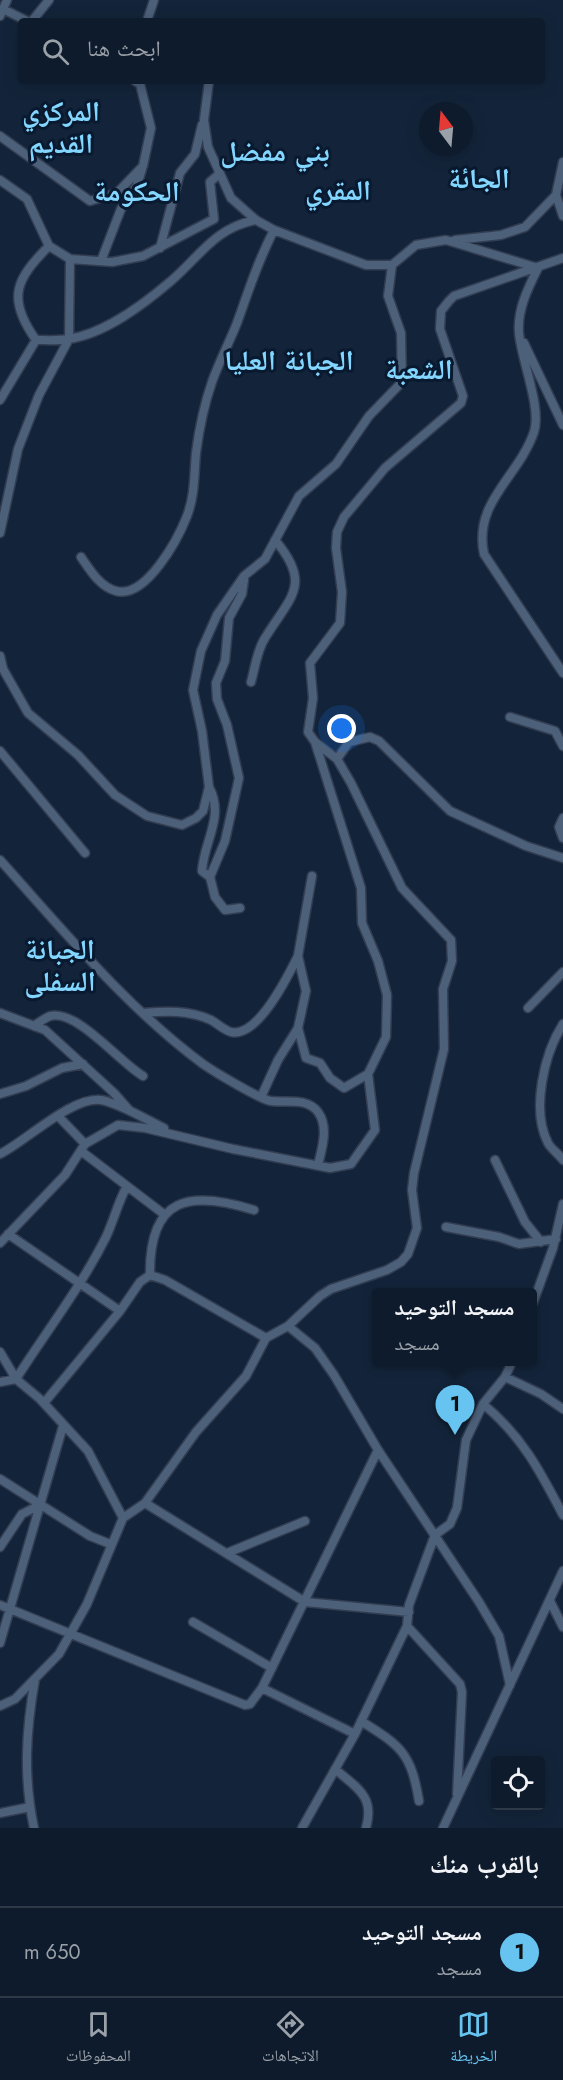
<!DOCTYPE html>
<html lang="ar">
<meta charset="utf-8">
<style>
:root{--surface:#0e1b2c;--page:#1c2838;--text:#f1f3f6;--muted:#9ba1a9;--line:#2e3948;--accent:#67c4f0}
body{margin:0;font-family:Jost,"Noto Naskh Arabic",sans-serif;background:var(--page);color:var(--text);direction:rtl}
.controls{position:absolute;right:18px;bottom:18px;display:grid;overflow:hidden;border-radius:6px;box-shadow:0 3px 15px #0003}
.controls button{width:54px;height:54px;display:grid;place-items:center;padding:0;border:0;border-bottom:2px solid var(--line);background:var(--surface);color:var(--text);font:30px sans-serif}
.compass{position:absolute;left:419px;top:102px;width:54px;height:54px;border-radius:50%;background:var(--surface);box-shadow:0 3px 15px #0003;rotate:344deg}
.you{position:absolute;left:342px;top:729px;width:21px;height:21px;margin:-15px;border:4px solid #fff;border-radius:50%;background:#1a73e8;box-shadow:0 0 0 9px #1a73e833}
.badge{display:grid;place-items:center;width:39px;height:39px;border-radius:50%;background:var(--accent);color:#111;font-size:20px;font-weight:700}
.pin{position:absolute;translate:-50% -50px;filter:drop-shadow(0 2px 3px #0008)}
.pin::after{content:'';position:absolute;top:32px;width:21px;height:18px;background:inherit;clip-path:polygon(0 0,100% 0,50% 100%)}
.popup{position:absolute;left:372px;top:1288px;width:165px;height:78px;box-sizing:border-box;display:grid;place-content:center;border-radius:6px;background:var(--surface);filter:drop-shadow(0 2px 4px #0005);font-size:20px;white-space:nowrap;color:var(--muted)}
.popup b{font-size:22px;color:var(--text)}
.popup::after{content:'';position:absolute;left:50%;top:100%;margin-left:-12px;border:12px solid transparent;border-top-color:var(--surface)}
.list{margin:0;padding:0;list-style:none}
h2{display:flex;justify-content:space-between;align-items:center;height:78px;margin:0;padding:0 24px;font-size:26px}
h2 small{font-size:20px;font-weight:400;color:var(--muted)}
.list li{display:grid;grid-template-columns:39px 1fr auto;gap:18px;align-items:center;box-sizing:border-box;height:90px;padding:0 24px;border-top:2px solid var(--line)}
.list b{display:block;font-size:22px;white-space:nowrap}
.list p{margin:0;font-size:20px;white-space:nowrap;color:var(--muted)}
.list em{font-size:20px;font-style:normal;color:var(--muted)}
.icon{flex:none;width:33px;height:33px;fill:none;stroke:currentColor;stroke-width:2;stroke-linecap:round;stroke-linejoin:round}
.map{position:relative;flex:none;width:563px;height:1828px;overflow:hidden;direction:ltr}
.search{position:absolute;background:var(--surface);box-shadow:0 3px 15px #0003;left:18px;right:18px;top:18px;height:66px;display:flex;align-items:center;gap:15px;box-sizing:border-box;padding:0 21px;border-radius:6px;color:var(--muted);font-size:22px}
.sheet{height:168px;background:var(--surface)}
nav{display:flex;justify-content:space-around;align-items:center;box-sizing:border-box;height:84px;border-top:2px solid var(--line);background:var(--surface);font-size:16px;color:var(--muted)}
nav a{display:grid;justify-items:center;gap:3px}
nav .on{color:var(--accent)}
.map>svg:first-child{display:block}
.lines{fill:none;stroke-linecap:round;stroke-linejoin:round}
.minor-casing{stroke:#323d51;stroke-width:11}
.minor{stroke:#4c607a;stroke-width:8}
.labels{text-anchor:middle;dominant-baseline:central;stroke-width:6;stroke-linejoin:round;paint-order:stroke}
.district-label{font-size:28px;font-weight:bold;fill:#82d6ff;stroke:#091a30}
</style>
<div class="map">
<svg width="563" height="1828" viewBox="0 0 563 1828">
<rect width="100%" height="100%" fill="#13243a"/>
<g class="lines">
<defs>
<path id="minor" d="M5 10 27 21
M0 16 7 0
M32 21 49 0
M147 21 154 0
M209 81 204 120 208 147 231 198 256 220 274 230 366 265H392L416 245 446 240 538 268C528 288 517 310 519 333 521 359 542 408 534 432 518 478 473 502 484 554L563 673
M0 136 90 201 117 193 143 166 151 128 140 84 135 81
M0 180 27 199 49 246C16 279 6 298 36 340 46 340 57 341 68 339 105 334 144 304 171 281 201 255 215 228 256 220
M556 195 563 216
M455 240 501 235 525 227 556 195 563 162
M49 246 70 259 112 262 143 256 214 219 210 182 218 175
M160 248 180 173 195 154 202 125
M101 261 121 209 137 185 142 169
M524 343 563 425
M0 400 36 340
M0 533 18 449 39 395 69 339 70 259
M81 557C90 570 100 587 116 591 146 599 178 539 187 516 195 495 194 475 196 453 199 430 204 405 212 382 219 362 229 343 237 323 249 290 257 263 274 230
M0 656 3 669 28 713 78 755 115 795 147 816 182 825 196 818 203 811 209 787 202 731 193 690 201 651 217 615 244 576 265 559 299 496 336 464 369 416 402 382 401 333 388 296 392 265
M251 682C255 668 257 650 265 638 290 597 313 585 275 540
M510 717 555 731 563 746
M0 751 85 853
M337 759 349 742 370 737 379 741 450 811 526 846 563 858
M209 787C225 817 204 840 202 871L210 877
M563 818 559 827 563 838
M0 860C64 931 126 1007 203 1064 213 1071 261 1100 271 1101 286 1103 307 1097 318 1112 329 1127 322 1148 318 1165
M240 908 225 910 215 897 210 877 225 841 239 778 227 725 217 699 216 683 225 661 229 618 242 594 244 580
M528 1008 563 972
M0 1013 45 1030 114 1093 129 1110
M143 1013C166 1011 189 1010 211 1020 218 1024 224 1030 231 1032 258 1038 288 976 298 956
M563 1024C544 1054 531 1110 548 1143 551 1149 559 1154 563 1160
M34 1026C38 1023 45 1018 50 1016 77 1009 119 1062 143 1076
M298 1028 306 1058 320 1063 330 1078 344 1088 368 1074 386 1037 387 995 378 961 362 923 361 888 315 742
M0 1094 26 1086 62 1068 83 1064
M261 1097 278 1060 298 1028 306 991 298 956 312 876
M58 1116 85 1144
M81 1151 165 1215
M0 1154C25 1142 72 1096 101 1100 119 1103 147 1120 164 1128
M495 1160 525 1222 541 1242
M446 1227 499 1237 519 1244 556 1239
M8 1234 120 1311
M0 1243 65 1175 85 1144 118 1125 145 1128 233 1149 330 1168 351 1164 375 1130 368 1074
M150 1275C149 1196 190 1190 254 1210
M533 1303 553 1248 563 1204
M288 1326 315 1348 334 1375 378 1450 479 1602 499 1636 510 1685
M0 1352 16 1379 40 1399 88 1451 123 1518
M505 1377 541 1394 563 1409
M0 1382 16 1379C46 1332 81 1287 106 1237 114 1220 118 1202 127 1186
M44 1403 120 1311 140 1282 150 1275 165 1280 266 1338
M483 1404C522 1436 540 1471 563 1515
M0 1479 90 1536 110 1544
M145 1503 305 1602 409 1612
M0 1547 22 1514 40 1505
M227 1553 305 1521
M550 1601 563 1627
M0 1605 245 1705 250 1704 262 1688 378 1450
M193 1622 272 1668
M407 1626 460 1684 462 1692 457 1794
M0 1643 63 1426
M262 1688 355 1734
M0 1706 15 1699 59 1654 87 1604 123 1518 145 1503 196 1432 246 1376 266 1338 288 1326 320 1296 331 1289 387 1270 401 1262 408 1254 417 1228 412 1190 414 1173 444 1049 443 989 452 961 451 940 402 888 351 783 337 759 315 742 308 732 313 698 310 663 340 623 342 592 336 548 337 532 344 517 385 468 461 403 463 396 440 329 441 311 449 301 454 296 563 258
M361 1721C401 1746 411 1753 419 1801
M335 1769C357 1788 375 1796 366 1828
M0 1813 30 1807
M34 1828C23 1776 26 1730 35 1679
M302 1828 355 1734 407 1626 409 1605 435 1535 450 1524 457 1508 466 1440 483 1404 505 1377 512 1362
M443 1828 563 1571"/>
</defs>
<use href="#minor" class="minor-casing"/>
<use href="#minor" class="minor"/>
</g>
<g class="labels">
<g class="district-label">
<text x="61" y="111">المركزي<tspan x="61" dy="32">القديم</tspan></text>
<text x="275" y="151">بني مفضل</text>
<text x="479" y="178">الجائة</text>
<text x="338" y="190">المقري</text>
<text x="137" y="191">الحكومة</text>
<text x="289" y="360">الجبانة العليا</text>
<text x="419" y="369">الشعبة</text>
<text x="60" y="949">الجبانة<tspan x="60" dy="32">السفلى</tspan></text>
</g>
</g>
</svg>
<div class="controls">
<button><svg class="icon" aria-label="locate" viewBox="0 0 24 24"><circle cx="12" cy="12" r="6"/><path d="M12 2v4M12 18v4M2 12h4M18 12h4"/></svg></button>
</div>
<svg class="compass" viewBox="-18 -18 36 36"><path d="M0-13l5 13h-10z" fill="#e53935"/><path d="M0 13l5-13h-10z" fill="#9ba1a9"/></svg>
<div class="you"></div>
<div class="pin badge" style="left:455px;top:1435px">1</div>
<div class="popup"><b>مسجد التوحيد</b>مسجد</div>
<div class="search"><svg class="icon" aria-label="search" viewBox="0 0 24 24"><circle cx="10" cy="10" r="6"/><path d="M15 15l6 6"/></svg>ابحث هنا</div>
</div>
<section class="sheet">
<h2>بالقرب منك<small></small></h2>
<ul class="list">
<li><span class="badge">1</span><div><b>مسجد التوحيد</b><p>مسجد</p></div><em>650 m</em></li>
</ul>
</section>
<nav>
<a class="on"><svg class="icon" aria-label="map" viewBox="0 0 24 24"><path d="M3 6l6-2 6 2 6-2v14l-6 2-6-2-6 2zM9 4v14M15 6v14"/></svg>الخريطة</a>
<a><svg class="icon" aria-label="directions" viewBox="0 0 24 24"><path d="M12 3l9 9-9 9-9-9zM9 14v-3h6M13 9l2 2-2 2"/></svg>الاتجاهات</a>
<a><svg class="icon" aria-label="saved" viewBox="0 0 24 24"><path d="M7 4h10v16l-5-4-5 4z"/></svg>المحفوظات</a>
</nav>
